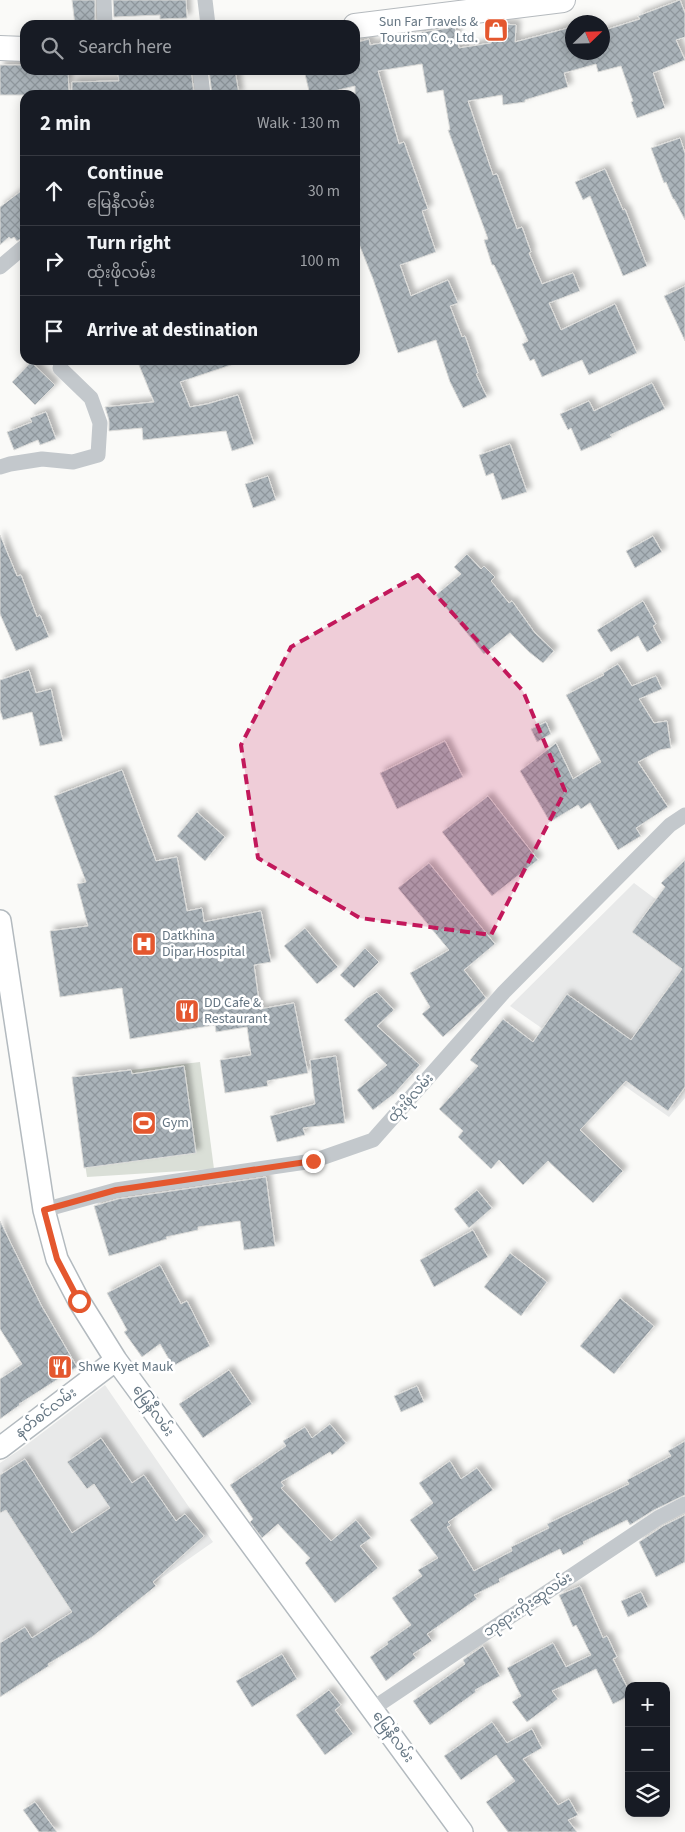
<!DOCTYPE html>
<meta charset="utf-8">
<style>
:root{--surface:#171b24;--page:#242831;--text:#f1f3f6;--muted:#9ea1a6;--line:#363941}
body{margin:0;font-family:"Source Sans 3","Noto Sans Myanmar",sans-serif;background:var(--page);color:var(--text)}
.controls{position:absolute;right:15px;bottom:15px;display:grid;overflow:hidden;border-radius:10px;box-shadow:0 2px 12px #0003}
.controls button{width:45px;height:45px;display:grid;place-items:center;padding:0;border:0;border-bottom:1px solid var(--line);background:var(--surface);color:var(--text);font:25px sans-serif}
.compass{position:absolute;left:565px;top:15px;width:45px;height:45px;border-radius:50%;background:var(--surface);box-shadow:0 2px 12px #0003;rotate:67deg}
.stop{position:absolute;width:15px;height:15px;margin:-11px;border:4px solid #e4572e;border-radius:50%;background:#fff}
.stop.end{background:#e4572e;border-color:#fff;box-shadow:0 1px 5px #0008}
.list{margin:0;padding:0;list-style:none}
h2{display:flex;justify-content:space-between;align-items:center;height:65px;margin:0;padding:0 20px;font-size:21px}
h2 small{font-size:16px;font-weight:400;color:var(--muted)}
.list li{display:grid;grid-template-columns:32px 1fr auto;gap:15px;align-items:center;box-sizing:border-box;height:70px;padding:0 20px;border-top:1px solid var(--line)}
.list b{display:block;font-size:19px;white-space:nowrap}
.list p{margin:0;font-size:16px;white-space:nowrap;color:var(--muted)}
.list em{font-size:16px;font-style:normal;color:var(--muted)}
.icon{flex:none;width:28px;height:28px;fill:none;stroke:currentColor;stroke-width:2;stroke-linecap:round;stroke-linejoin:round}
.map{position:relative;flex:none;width:685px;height:1832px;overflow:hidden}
.search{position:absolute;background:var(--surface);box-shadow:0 2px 12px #0003;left:20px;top:20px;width:340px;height:55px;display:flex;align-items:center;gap:12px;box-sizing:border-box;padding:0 18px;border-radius:15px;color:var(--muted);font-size:19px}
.panel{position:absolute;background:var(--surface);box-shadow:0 2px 12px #0003;left:20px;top:90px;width:340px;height:275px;border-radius:15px}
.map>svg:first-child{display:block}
.built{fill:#e8e9e9}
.green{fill:#dadfd7}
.building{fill:url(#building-cross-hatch);stroke:#dcdcda;filter:url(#shadow)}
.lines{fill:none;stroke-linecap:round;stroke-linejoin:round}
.secondary-casing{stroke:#b3babf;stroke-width:24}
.primary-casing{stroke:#b5babe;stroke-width:26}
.street{stroke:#c3c8cc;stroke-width:15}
.secondary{stroke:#fff;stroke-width:21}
.primary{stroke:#fff;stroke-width:24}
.route{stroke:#e4572e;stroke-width:6}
.marked{fill:#c2185b;fill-opacity:0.2;stroke:#c2185b;stroke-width:4;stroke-dasharray:10 6;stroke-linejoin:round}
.labels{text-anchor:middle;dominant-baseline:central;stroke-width:5;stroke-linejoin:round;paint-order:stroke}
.poi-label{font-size:14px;fill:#657683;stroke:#fff;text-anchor:start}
.street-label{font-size:14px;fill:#657683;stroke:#fff}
</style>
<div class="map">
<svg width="685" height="1832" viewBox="0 0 685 1832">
<defs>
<pattern id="building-cross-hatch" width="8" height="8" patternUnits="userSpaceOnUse" patternTransform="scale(1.25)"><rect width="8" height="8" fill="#aab3b9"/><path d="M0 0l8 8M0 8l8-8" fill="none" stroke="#8e969c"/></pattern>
<filter id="shadow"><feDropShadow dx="4.5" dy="-4.5" stdDeviation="2.5" flood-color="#0004"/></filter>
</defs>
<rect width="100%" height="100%" fill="#fafaf8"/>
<path class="built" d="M634 883 685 921V1098L669 1117 510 1006Z
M105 1385 213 1542 0 1691V1463L21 1449Z"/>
<path class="green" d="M200 1062 214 1169 87 1177 72 1077Z"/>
<path class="building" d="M72 0H95V25H75Z
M113 0H186L187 18 160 19V15L114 17Z
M680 0 685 13V37L676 40 685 60 653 73 665 108 637 118 631 102 633 101 621 66 598 72 596 64 564 73 568 87 525 100V102L503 105 502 95 468 101 493 175 497 174 517 229 522 227 531 252 529 253 542 284 573 273 580 291 549 303 561 330 615 304 637 353 589 375 582 360 542 377 534 359 530 361 522 344 528 341 494 265H492L484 240 488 239 448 130H450L443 90 427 93 422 64 378 71 399 144 404 142 428 209 422 211 436 252 400 265 411 296 448 280 458 303 450 306 462 337 465 336 478 373 476 374 487 397 463 408 450 382 436 340 398 353 373 279 355 234V86L317 95H310L304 70H355V43L369 39 370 45 417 37 416 33 455 27 459 48 491 43 492 23 516 25 515 42 572 27V52H602V31L640 19 638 16Z
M0 65H25V70H68L69 95H0Z
M143 70H191L194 95H72V82L119 81 118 73Z
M209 70H235L239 95H212Z
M680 138 685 153V220L674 199H673L666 182 664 183 651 148Z
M605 169 623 210 625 209 647 266 623 276 590 196 583 200 575 182Z
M25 188V237L17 241 14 237 11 239 9 237 0 245V207Z
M685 286V341L664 296Z
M137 360H236L237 363 180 382 190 407 207 404 238 395 254 444 232 451 226 431 143 440 142 428 109 431V420L105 407 154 402Z
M31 362 55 385 35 405 12 382Z
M652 383 665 409 610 435 612 437 581 451 571 428 568 430 560 414 589 401 594 411Z
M46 412 56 439 40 445 38 440 14 450 7 432 32 422 30 418Z
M510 444 527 492 502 500 493 473 486 476 479 455Z
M268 476 276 500 253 508 245 484Z
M0 535 17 576 21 575 37 617 40 615 49 637 16 651 0 614Z
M653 536 662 552 635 568 626 551Z
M467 554 481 569 484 566 495 577 491 581 509 603 512 601 535 633 554 651 543 663 529 652 510 633 484 654 436 595 461 574 454 567Z
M643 601 656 624 653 626 662 643 647 652 638 636 611 652 597 630Z
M618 664 632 686 656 676 662 689 639 699 654 723 667 721 671 748 660 750 638 762 668 807 636 828 641 836 618 850 590 803 581 809 578 805 550 822 520 771 556 743 573 779 601 762 566 695 604 675 603 673Z
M29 670 36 693 51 689 63 741 40 746 32 712 3 720 0 710V680Z
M546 722 551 734 537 742 531 729Z
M445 741 463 777 397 809 380 773Z
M122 770 156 861 177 857 187 911 202 908 204 922 261 911 271 962 254 965 260 1009 294 1003 308 1073 267 1081 268 1086 225 1093 220 1060 251 1055 247 1027 216 1032 215 1025 130 1039 122 988 60 997 50 931 88 926 77 884 86 882 54 796Z
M488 796 538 860 492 896 442 832Z
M197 812 225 837 205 861 177 836Z
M685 860V1087L668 1111 626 1081 580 1130 623 1171 593 1203 548 1161 523 1185 499 1160 491 1169 458 1137 463 1131 439 1109 478 1066 470 1060 503 1019 533 1042 567 994 631 1040 682 969 632 932 665 887 661 883Z
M429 863 495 944 464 970 486 998 443 1037 422 1014 430 1007 410 973 449 950 398 888Z
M305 928 338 967 317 984 284 946Z
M365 948 379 962 354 988 340 975Z
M377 992 394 1010 377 1026 420 1065 394 1094 373 1110 357 1090 387 1065 344 1020 367 998Z
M336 1056 345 1123 303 1128 305 1135 277 1142 270 1116 315 1104 310 1060Z
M184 1066 196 1153 84 1168 72 1077 131 1070 132 1074Z
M266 1177 275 1246 244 1250 240 1221 198 1227V1230L166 1237 167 1239 109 1256 94 1206 118 1199Z
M477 1190 492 1208 469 1228 454 1209Z
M0 1221 41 1305 77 1367 19 1404 20 1405 0 1419V1379L22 1364 0 1329Z
M473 1230 488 1257 434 1287 420 1260Z
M510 1253 547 1282 521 1316 484 1287Z
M160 1265 181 1304 187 1301 210 1346 173 1366 160 1344 142 1357 124 1332 127 1330 107 1293Z
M620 1298 654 1326 614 1374 580 1346Z
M229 1370 252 1404 203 1438 179 1404Z
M417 1386 424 1402 401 1412 394 1396Z
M330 1424 346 1443 332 1455 330 1452 281 1482 284 1486 281 1488 331 1541 356 1520 371 1538 360 1546 378 1568 335 1603 305 1563 310 1558 278 1524 262 1538 250 1522 253 1519 230 1485 286 1446 283 1441 305 1427 312 1438Z
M101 1438 132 1483 144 1475 176 1521 185 1514 204 1536 153 1582 156 1586 92 1637 48 1664 49 1666 0 1697V1643L25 1627 32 1638 72 1612 6 1510 0 1513V1475L25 1459 72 1533 110 1508 94 1484 87 1489 67 1462Z
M685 1441V1495L654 1510 630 1525 627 1520 583 1542 584 1544 563 1555 560 1549 499 1579 500 1582 474 1595 477 1599 427 1634 432 1641 413 1654 416 1658 386 1681 370 1657 388 1644 387 1642 411 1625 392 1598 422 1576 418 1570 438 1558 410 1520 433 1503 419 1483 450 1461 461 1479 477 1468 493 1490 448 1522 451 1525 447 1527 474 1571 512 1551 511 1547 549 1528 547 1524 629 1484 627 1480 671 1456 668 1451Z
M685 1515V1562L656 1577 639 1542 663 1526Z
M580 1586 603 1638 607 1636 617 1657 613 1659 629 1691V1696L613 1704 596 1669 552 1691 558 1699 527 1722 512 1702 521 1696 507 1668 553 1643 566 1667 591 1655 576 1625 573 1627 559 1595Z
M641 1592 648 1607 628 1617 621 1601Z
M483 1646 500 1676 475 1690 476 1692 430 1725 413 1701 465 1664 463 1660Z
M282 1654 297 1679 252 1707 236 1681Z
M329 1690 341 1705 335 1710 353 1734 325 1755 296 1715Z
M492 1722 507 1743 532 1729 542 1748 523 1759 558 1805 569 1799 578 1815 568 1820 577 1832H508L486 1802 515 1781 496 1755 461 1780 444 1756Z
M35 1802 57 1832H39L23 1810Z"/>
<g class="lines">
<defs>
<path id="secondary" d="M0 921 44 1210 57 1259 79 1301 116 1360 462 1832
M0 1448 116 1360"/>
<path id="primary" d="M355 26 563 0
M0 48 25 49"/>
</defs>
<use href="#secondary" class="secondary-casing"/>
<use href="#primary" class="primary-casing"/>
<path class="street" d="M104 0 105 25
M205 0 208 25
M200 70 203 95
M0 267 25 246
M0 467 10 464 42 459 73 462 98 455 100 423 91 398 60 368
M44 1210 116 1190 313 1161 373 1140 504 992 670 825 685 815
M372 1709 658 1518 685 1504"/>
<use href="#secondary" class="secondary"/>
<use href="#primary" class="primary"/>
</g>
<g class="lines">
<path class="route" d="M79 1301 57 1259 44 1210 116 1190 313 1161"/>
</g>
<path class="marked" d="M418 575 523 691 565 791 491 935 360 918 258 858 241 745 291 647Z"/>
<defs>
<symbol id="shop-square" viewBox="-11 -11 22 22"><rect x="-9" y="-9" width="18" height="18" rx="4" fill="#e4572e" stroke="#fff"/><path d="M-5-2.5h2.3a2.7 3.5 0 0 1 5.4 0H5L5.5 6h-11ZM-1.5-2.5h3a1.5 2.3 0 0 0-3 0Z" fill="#fff"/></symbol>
<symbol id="hospital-square" viewBox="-11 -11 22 22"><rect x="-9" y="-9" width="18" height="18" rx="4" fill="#e4572e" stroke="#fff"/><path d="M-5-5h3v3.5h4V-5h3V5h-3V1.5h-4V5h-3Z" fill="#fff"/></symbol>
<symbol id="restaurant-square" viewBox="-11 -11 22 22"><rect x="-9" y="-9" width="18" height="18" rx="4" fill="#e4572e" stroke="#fff"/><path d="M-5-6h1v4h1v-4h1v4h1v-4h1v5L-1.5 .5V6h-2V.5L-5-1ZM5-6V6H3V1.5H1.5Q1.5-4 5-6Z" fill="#fff"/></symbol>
<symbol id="stadium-square" viewBox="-11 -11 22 22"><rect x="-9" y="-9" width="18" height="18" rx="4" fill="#e4572e" stroke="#fff"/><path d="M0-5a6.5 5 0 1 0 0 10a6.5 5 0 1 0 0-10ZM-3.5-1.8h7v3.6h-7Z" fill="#fff"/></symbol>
</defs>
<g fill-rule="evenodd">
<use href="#shop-square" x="482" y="16" width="28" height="28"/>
<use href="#hospital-square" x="130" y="930" width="28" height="28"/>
<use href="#restaurant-square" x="173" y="997" width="28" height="28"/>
<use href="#stadium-square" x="130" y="1109" width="28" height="28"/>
<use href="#restaurant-square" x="46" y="1353" width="28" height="28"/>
</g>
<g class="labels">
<g class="poi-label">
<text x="478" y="22" text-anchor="end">Sun Far Travels &amp;<tspan x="478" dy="16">Tourism Co., Ltd.</tspan></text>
<text x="162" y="936">Datkhina<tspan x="162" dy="16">Dipar Hospital</tspan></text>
<text x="204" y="1003">DD Cafe &amp;<tspan x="204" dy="16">Restaurant</tspan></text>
<text x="162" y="1123">Gym</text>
<text x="78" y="1367">Shwe Kyet Mauk</text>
</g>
<g class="street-label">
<text transform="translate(411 1098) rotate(-48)">ထုံးဖိုလမ်း</text>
<text transform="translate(153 1411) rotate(54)">မြေနီလမ်း</text>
<text transform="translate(46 1413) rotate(-37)">နတ်စင်လမ်း</text>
<text transform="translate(528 1605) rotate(-34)">ဘုရားကိုးဆူလမ်း</text>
<text transform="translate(393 1737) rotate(54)">မြေနီလမ်း</text>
</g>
</g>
</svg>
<div class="controls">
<button>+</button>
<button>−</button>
<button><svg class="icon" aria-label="layers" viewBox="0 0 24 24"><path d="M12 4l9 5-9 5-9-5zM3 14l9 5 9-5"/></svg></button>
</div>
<svg class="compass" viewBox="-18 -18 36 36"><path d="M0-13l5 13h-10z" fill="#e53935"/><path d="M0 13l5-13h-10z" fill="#9ea1a6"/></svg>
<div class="stop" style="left:79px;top:1301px"></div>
<div class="stop end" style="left:313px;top:1161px"></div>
<div class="search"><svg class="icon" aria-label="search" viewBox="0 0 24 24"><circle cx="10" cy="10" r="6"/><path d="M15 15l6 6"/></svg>Search here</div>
<section class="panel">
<h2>2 min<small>Walk · 130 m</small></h2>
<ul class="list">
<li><svg class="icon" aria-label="ahead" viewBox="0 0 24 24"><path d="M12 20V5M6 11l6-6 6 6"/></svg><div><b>Continue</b><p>မြေနီလမ်း</p></div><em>30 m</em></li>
<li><svg class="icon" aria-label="right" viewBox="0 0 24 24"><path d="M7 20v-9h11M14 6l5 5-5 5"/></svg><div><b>Turn right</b><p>ထုံးဖိုလမ်း</p></div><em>100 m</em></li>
<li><svg class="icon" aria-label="arrive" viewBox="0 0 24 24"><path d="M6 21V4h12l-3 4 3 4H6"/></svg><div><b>Arrive at destination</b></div></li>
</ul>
</section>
</div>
